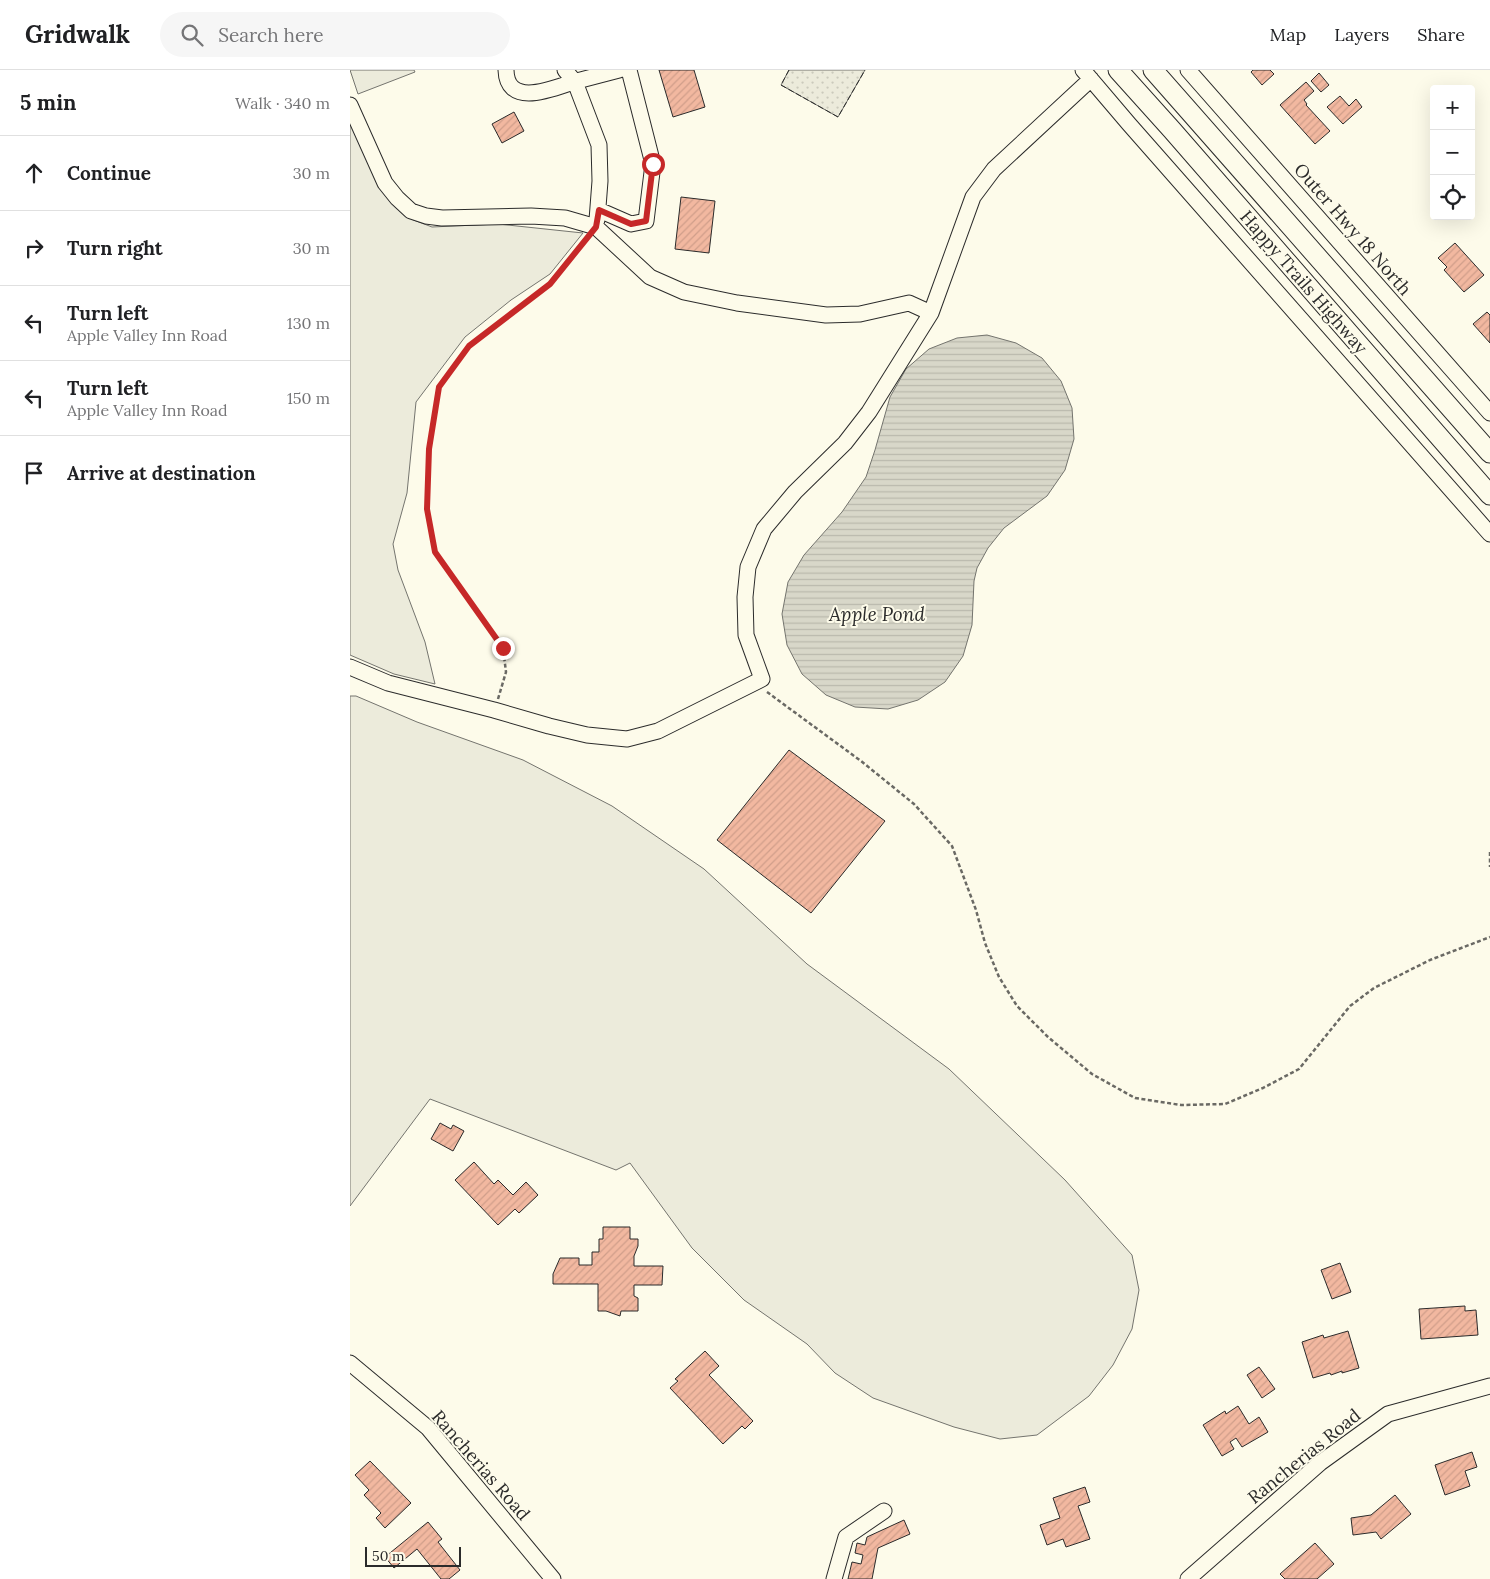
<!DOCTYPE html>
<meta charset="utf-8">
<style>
:root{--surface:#fff;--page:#f6f6f6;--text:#202124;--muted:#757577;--line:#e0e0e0}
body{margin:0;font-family:Lora,serif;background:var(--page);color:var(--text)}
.controls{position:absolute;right:15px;top:15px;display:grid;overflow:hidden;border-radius:5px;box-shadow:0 5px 20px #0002}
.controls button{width:45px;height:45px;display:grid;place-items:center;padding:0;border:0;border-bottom:1px solid var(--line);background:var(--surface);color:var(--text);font:25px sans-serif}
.scale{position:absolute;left:15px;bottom:12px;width:96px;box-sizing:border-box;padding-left:5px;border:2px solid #2b2b2b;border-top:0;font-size:14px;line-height:18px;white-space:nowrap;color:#2b2b2b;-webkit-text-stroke:4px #fdfbea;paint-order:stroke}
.stop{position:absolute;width:15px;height:15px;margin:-11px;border:4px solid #c62828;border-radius:50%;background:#fff}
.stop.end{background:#c62828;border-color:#fff;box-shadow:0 1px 5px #0008}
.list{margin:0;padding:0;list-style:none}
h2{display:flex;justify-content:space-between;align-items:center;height:65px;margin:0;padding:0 20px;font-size:21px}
h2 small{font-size:16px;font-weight:400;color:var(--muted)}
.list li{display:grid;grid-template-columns:32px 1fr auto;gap:15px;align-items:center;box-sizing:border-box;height:75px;padding:0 20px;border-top:1px solid var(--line)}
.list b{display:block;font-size:19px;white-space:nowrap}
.list p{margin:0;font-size:16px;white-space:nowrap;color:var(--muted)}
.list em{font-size:16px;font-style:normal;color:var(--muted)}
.icon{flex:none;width:28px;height:28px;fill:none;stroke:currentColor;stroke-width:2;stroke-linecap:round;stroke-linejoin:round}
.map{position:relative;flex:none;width:1140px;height:1509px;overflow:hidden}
header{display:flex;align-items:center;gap:30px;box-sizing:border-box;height:70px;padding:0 25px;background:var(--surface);border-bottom:1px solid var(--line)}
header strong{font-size:24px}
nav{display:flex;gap:28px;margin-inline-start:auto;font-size:18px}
.search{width:350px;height:45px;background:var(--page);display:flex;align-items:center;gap:12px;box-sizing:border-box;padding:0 18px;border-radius:28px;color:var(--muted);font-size:19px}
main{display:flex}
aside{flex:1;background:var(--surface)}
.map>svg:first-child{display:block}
.grass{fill:#ecebdb;stroke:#74746e}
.park{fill:url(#park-dots);stroke:#74746e}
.water{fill:url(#water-rules);stroke:#74746e}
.building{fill:url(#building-hatch);stroke:#2b2b2b}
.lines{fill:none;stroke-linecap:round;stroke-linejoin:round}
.minor-casing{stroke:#2b2b2b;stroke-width:17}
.major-casing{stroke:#2b2b2b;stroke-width:21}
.path{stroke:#6a6964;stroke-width:2.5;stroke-dasharray:4 2.5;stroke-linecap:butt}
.minor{stroke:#fdfbea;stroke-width:15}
.major{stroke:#fdfbea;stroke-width:19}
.fence{stroke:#2b2b2b;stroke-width:1;stroke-dasharray:6 2.5;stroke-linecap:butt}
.route{stroke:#c62828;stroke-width:6}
.labels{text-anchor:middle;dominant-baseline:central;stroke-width:4;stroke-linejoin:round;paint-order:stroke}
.street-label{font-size:18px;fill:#2b2b2b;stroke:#fdfbea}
.water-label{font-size:19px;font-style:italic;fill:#2b2b2b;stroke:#fdfbea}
</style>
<header>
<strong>Gridwalk</strong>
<div class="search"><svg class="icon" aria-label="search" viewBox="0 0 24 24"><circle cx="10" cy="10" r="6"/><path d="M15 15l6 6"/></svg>Search here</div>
<nav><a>Map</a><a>Layers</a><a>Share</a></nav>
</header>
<main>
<aside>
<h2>5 min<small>Walk · 340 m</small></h2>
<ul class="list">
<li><svg class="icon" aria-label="ahead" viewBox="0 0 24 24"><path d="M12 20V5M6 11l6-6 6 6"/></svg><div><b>Continue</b></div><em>30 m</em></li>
<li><svg class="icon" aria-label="right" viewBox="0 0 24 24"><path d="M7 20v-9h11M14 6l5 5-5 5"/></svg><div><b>Turn right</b></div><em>30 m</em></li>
<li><svg class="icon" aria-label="left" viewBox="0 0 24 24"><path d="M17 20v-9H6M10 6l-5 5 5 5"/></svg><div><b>Turn left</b><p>Apple Valley Inn Road</p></div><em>130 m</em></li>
<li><svg class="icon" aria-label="left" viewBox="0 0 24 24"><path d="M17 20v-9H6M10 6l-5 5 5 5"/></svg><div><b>Turn left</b><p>Apple Valley Inn Road</p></div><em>150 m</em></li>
<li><svg class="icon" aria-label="arrive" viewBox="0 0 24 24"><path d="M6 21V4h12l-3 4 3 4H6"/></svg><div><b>Arrive at destination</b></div></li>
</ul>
</aside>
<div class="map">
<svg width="1140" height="1509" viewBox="0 0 1140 1509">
<defs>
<pattern id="park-dots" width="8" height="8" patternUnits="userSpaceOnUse" patternTransform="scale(1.25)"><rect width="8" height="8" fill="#ecebdb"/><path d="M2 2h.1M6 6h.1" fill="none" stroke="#cbcabc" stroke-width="1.8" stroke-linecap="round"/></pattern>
<pattern id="water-rules" width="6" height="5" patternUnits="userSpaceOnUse" patternTransform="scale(1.25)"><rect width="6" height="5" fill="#d8d7c9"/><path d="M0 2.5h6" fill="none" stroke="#bab9ad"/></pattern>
<pattern id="building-hatch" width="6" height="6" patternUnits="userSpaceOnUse" patternTransform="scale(1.25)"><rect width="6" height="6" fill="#f2b8a0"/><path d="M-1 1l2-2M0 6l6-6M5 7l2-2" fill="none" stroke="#d09e8a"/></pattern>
</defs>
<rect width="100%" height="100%" fill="#fdfbea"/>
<path class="grass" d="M0 0H64L65 2 8 24Z
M0 53 38 126 61 149 82 157 148 154 233 163 200 204 161 230 115 267 66 332 57 423 43 474 48 500 75 572 85 614 44 604 0 585Z
M0 626H6L67 652 173 690 262 736 354 799 457 894 599 999 715 1110 782 1185 789 1220 782 1259 763 1295 739 1326 687 1365 650 1369 604 1357 523 1328 485 1303 457 1274 394 1230 342 1178 280 1093 266 1100 80 1029 0 1136Z"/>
<path class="park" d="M439 0H515L488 47 431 15Z"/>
<path class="water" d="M637 265 666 273 692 288 711 311 722 338 724 369 715 400 697 426 654 458 638 478 627 498 624 511 622 555 613 586 595 612 568 630 538 639 505 637 476 625 452 604 437 575 432 544 438 512 454 485 492 442 516 407 525 380 540 327 556 299 579 279 607 268Z"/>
<path class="building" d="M309 0H344L355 37 323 47Z
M903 0H920L924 4 912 15 901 2Z
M969 3 979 15 971 22 961 11Z
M956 12 964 21 954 30 957 34 956 35 980 61 965 74 930 35Z
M990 26 999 36 1006 29 1012 37 993 54 977 37Z
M164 42 174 61 152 73 142 54Z
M331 127 365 131 359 183 325 179Z
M1105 173 1134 205 1114 222 1094 200 1097 197 1088 188Z
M1137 242 1140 245V273L1123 254Z
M439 680 535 751 461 843 367 770Z
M90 1053 101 1059 103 1055 114 1061 103 1081 81 1069Z
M124 1092 144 1114 148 1110 163 1125 176 1112 188 1125 169 1143 165 1139 148 1155 105 1110Z
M253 1157H280V1169H288V1176L284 1186V1196H313L312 1215H284V1226L288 1228V1241H271L270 1246 256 1241H248V1214H203V1204L210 1188H229V1195H242V1182H249V1169H253Z
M990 1193 1001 1222 982 1229 971 1200Z
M1115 1236V1241L1126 1240 1128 1265 1071 1269 1069 1239Z
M998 1261 1009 1298 992 1303V1301L981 1305 980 1303 963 1308 952 1272 973 1265 974 1268Z
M355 1281 369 1296 359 1305 403 1351 395 1359 392 1356 373 1374 320 1318 328 1311 325 1309Z
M909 1297 925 1319 912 1328 897 1305Z
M888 1336 899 1354 909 1347 918 1362 892 1377 886 1368 880 1372 884 1379 872 1386 853 1355 875 1341 876 1344Z
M1122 1382 1127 1397 1115 1401 1120 1416 1095 1425 1085 1395Z
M20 1391 61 1433 35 1458 26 1448 31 1443 14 1425 19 1420 5 1405Z
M735 1417 740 1432 728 1436 740 1469 716 1477 713 1469 697 1475 690 1455 710 1448 703 1428Z
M1045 1425 1061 1444 1031 1469 1026 1462 1003 1465 1001 1448 1021 1445Z
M554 1450 560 1464 528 1478 522 1509H498L502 1492 511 1494 513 1485 505 1483 507 1473 515 1475 517 1467Z
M78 1452 92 1469 88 1472 110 1500 99 1509H91L67 1479 44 1498 35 1487Z
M965 1473 984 1494 967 1509H935L930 1504Z"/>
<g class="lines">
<defs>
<path id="minor" d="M156 0C157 38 202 19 223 12 238 8 254 4 269 0
M215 0 225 12 249 75 250 111 247 150
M733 0 779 54 1140 464
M838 0 1140 343
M0 35 35 113 47 128 61 141 76 146 92 148 181 146 215 148 246 157 300 207 334 222 387 233 476 245 510 244 559 233 581 243 623 127 644 99 741 9
M249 140 281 154 296 151 303 94 279 0
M0 597 38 613 144 640 199 656 237 665 277 669 308 661 412 609 396 565 395 527 398 497 414 459 445 422 495 373 519 342 581 243
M0 1293 78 1358 203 1509
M484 1509 496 1467 534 1441
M838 1509 970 1393 1038 1344 1140 1316"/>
<path id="major" d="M768 0 822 60 1140 425
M803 0 1140 383"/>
</defs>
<use href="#minor" class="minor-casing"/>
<use href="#major" class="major-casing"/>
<path class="path" d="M417 622 511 691 564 734 602 776 626 840 635 873 649 907 667 936 698 967 742 1004 785 1028 831 1035 875 1034 913 1018 949 999 1000 936 1024 918 1080 890 1140 867
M148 629 156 602 153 578 85 482 77 439 79 379 89 317 119 276 200 214 236 169
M1140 782V797"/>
<use href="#minor" class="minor"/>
<use href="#major" class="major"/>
<path class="fence" d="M439 0 431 15 488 47 515 0"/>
</g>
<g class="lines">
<path class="route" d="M153 578 85 482 77 439 79 379 89 317 119 276 200 214 246 157 249 140 281 154 296 151 303 94"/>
</g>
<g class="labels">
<g class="street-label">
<text transform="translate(1003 159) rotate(49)">Outer Hwy 18 North</text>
<text transform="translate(954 212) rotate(49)">Happy Trails Highway</text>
<text transform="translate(954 1386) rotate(-39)">Rancherias Road</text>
<text transform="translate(131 1395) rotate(49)">Rancherias Road</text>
</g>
<g class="water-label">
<text x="527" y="544">Apple Pond</text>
</g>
</g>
</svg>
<div class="controls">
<button>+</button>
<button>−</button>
<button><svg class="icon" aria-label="locate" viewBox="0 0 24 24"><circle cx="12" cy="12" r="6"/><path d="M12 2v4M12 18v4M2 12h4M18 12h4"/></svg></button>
</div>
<div class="scale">50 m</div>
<div class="stop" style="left:303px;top:94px"></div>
<div class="stop end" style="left:153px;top:578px"></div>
</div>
</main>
